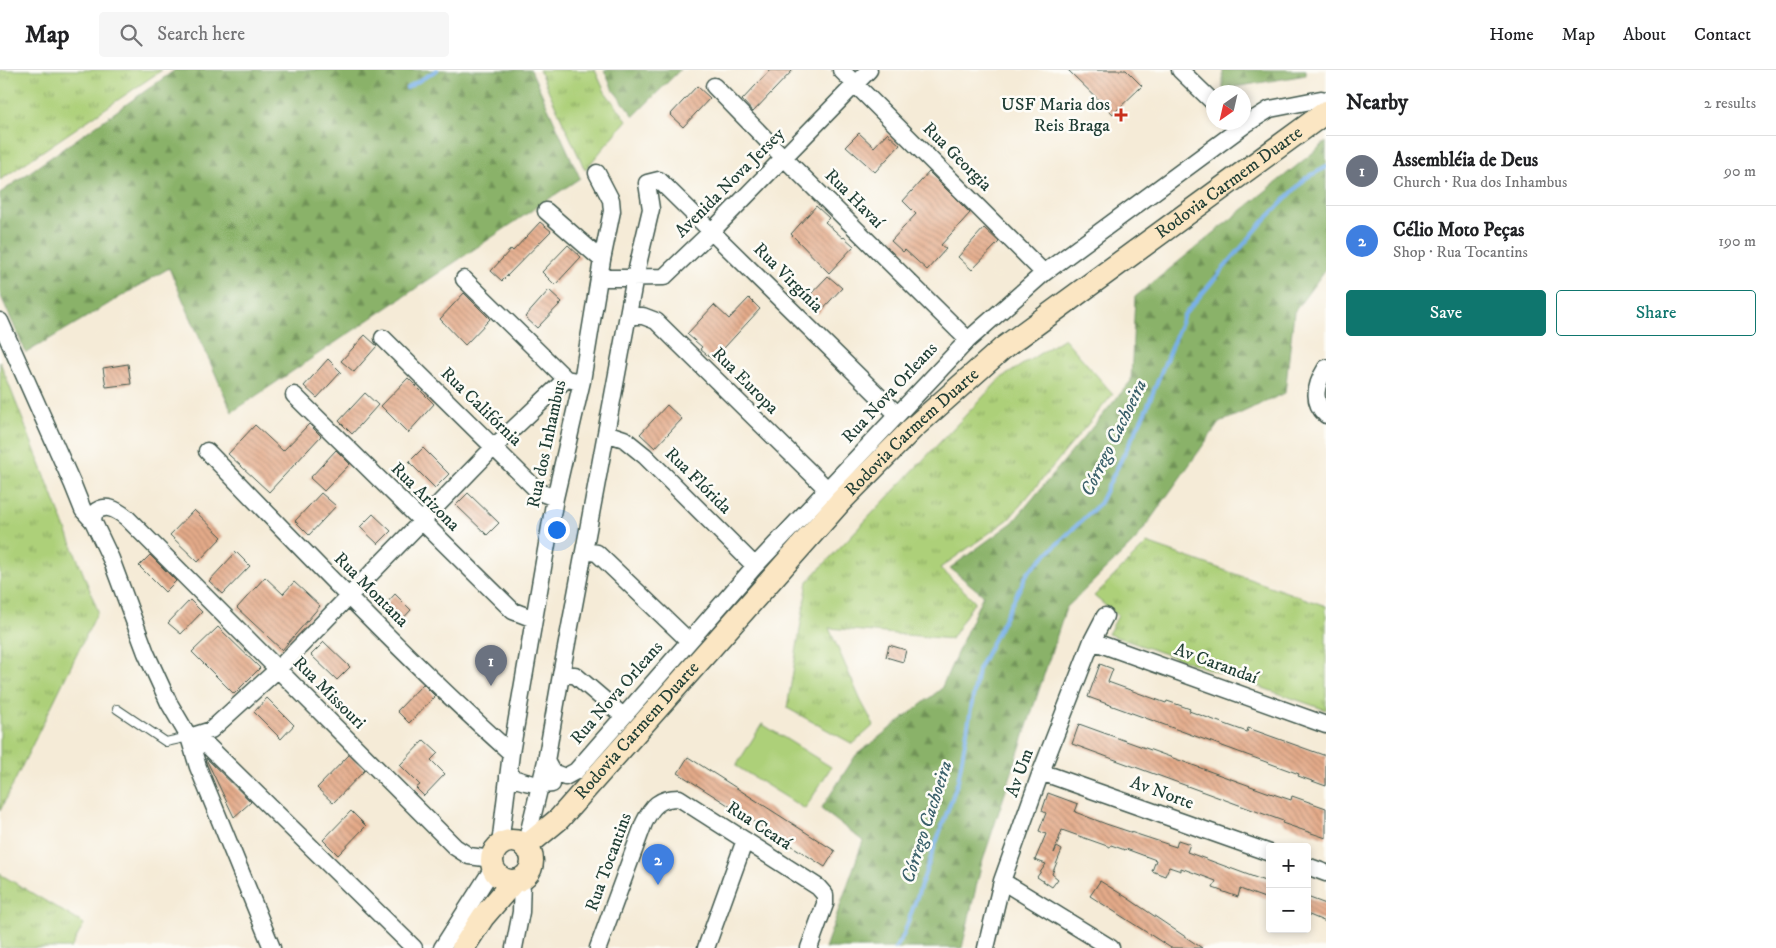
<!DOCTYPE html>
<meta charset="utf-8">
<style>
:root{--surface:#fff;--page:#f6f6f6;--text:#202124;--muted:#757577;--line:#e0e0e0;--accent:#0f766e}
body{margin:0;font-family:"IM FELL DW Pica",serif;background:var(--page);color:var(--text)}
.controls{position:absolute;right:15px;bottom:15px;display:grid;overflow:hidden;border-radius:5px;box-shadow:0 2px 8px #0003}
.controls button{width:45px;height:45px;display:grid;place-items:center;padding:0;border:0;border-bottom:1px solid var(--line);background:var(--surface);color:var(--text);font:25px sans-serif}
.compass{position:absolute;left:1206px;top:15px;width:45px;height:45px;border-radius:50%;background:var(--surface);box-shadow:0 2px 8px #0003;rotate:214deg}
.you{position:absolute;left:556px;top:459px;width:18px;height:18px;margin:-12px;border:4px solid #fff;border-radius:50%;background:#1a73e8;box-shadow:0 0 0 8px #1a73e833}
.badge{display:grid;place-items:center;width:32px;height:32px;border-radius:50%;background:var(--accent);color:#fff;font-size:16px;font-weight:700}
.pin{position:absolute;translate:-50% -41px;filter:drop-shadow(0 1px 2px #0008)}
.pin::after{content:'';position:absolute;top:26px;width:18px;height:15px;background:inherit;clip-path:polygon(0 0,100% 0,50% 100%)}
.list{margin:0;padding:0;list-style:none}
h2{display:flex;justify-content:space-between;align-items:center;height:65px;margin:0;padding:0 20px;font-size:21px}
h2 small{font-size:16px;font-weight:400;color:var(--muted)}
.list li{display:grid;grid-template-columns:32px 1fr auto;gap:15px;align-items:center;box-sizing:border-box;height:70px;padding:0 20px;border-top:1px solid var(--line)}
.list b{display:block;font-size:19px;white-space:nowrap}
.list p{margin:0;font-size:16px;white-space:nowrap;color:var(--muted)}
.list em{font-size:16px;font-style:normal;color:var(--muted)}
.actions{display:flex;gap:10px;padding:15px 20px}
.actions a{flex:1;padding:11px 0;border:1px solid var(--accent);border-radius:5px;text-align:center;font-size:18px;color:var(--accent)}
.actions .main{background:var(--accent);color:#fff}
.icon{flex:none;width:28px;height:28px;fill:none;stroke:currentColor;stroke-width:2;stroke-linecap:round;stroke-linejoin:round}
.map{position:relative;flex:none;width:1326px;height:878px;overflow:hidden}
header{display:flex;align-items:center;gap:30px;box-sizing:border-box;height:70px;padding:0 25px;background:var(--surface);border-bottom:1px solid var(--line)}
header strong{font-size:24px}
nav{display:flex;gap:28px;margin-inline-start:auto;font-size:18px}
.search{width:350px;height:45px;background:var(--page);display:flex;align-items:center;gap:12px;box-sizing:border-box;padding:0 18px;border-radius:5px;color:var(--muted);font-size:19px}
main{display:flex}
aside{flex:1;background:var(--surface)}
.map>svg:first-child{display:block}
.grass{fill:url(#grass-tufts);stroke:#668656}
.forest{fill:url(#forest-firs);stroke:#54784e}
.garden{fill:#add079;stroke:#668656}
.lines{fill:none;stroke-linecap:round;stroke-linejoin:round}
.stream{stroke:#79b1e9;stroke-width:4}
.building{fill:url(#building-back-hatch)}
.lane-casing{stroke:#3f574c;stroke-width:10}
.street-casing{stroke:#3f574c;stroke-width:19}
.secondary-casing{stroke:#3f574c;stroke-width:25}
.lane{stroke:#fff;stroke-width:8}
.street{stroke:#fff;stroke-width:16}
.secondary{stroke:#fbe6c3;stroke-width:22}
.poi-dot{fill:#c8321e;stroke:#fdfcf7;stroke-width:2}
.labels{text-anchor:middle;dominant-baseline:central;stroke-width:5;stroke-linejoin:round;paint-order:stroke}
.poi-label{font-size:18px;fill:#1f3d34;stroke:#fdfcf7;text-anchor:end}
.street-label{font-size:18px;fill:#1f3d34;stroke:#fdfcf7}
.water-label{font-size:19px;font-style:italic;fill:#3a606a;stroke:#fdfcf7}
</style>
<header>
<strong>Map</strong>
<div class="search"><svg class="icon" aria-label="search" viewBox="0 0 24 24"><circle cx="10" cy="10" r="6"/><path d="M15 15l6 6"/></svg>Search here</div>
<nav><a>Home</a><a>Map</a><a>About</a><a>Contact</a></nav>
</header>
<main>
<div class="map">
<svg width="1326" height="878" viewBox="0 0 1326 878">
<defs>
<pattern id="grass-tufts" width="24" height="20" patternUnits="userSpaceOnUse" patternTransform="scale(1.25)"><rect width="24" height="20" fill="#add079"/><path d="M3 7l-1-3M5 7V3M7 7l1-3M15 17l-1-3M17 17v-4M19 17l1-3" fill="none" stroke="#8caa64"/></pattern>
<pattern id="forest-firs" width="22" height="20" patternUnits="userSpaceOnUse" patternTransform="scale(1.25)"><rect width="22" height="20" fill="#8ab269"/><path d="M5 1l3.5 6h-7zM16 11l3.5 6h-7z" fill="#709257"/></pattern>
<pattern id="building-back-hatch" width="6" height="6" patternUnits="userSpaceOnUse" patternTransform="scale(1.25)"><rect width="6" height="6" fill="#e4aa89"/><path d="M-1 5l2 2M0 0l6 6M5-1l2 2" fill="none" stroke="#b88c71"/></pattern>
</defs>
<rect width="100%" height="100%" fill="#fdfcf7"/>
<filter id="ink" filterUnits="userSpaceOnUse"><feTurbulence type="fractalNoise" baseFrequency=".02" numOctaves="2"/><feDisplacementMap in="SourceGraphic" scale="10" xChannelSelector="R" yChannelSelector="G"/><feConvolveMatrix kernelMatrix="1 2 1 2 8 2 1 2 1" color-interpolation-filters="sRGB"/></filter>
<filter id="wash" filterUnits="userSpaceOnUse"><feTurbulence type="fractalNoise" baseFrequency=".0096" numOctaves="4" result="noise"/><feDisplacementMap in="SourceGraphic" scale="20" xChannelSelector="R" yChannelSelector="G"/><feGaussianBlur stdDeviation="1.12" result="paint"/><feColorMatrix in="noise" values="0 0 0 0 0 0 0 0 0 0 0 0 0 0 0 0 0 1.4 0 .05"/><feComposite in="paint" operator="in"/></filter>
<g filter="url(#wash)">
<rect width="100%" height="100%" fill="#f5ebd7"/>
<path class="grass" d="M0 0H162L0 110Z
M539 0H595L605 22 627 50 585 100Z
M1064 268 1113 324 1009 449 940 498 975 531 951 569 829 558 861 631 874 655 853 674 787 638 808 511 1000 309Z
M0 292 98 541 0 741Z
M1147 473 1326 536V640L1108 564 1118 546 1094 526Z
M0 804 84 854 71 878H0Z"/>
<path class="forest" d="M175 0H531L580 108 232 342 169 198 26 283 0 224V123Z
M604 0H680L634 46 613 20Z
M1223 0H1306V5L1223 19Z
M1326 72V199L1294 242 1285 323 1219 353 1135 471 1066 538 981 796 962 878H825L863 771 821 739 856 685 941 619 983 525 950 498 1013 452 1131 311 1135 227Z"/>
<path class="garden" d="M762 654 831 697 805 739 736 696Z"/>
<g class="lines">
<path class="stream" d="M407 18 437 0
M895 878 903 866 958 711 978 600 1028 502 1099 434 1146 340 1184 245 1262 153 1306 108 1326 97"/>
</g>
<g id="blocks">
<path class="building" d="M770 0H793L753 42 742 30Z
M1068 0H1126L1142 16 1113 44Z
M697 16 710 28 683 57 670 45Z
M859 63 874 77 887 63 900 75 875 102 846 76Z
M929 102 970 143 941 175 946 179 927 200 905 180 903 182 891 171 916 144 903 131Z
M816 136 829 148 825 152 843 168 844 167 854 176 829 203 791 164Z
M540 152 551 161 502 211 491 201 511 179 513 181Z
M984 158 999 172 972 200 958 187Z
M568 175 581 187 555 215 542 202Z
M828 206 842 218 818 244 804 231Z
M549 220 562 232 537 258 525 247Z
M464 223 490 249 465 275 440 249Z
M749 228 760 239 713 290 700 279 702 277 687 264 714 235 729 249Z
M365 265 377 276 354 302 341 291Z
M328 289 341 302 317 328 304 316Z
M128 294 131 314 106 317 103 298Z
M408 308 434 334 408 363 381 336Z
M365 323 378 335 352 364 339 351Z
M667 335 682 349 655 378 640 364Z
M309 354 321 366 269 422 228 384 255 355 283 381Z
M423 378 449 404 435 418 409 392Z
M336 380 350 394 324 421 310 408Z
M321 423 336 436 309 465 295 451Z
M468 423 499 453 487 465 456 435Z
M194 440 222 467 198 492 170 465Z
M373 444 391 461 378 474 360 457Z
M236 482 250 496 223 524 209 511Z
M150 485 176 511 165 522 139 496Z
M265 507 283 524 294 512 320 536 282 580 237 538Z
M395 524 411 540 398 554 382 538Z
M190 530 202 542 181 564 168 553Z
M218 557 260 598 234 624 192 582Z
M324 572 350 597 337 610 311 585Z
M889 575 906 580 903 592 886 587Z
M1100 594 1113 599 1108 612 1166 633 1167 631 1179 635 1190 639 1189 641 1247 662 1248 658 1326 686V716L1298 706 1299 704 1088 627Z
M423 614 435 626 409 653 397 641Z
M267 628 294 655 281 669 254 642Z
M1079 654 1267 722 1291 730 1292 726 1326 738V768L1282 753 1283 751 1072 674Z
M424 670 438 683 431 690 445 704 424 726 416 718 420 715 400 695Z
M349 685 365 700 333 733 317 718Z
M688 687 835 781 825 797 678 703Z
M206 688 251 732 234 747 206 689Z
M1048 723 1078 734 1075 742 1106 754 1176 777 1178 770 1190 774 1187 782 1270 813V830L1240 819 1238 827 1213 818 1216 811 1181 798V801L1169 797 1165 806 1152 801 1156 790 1126 779 1125 780 1111 775 1110 777 1062 760 1054 783 1057 777 1062 780 1052 804 1058 809 1052 817 1037 807 1046 794 1035 790 1046 764 1039 761 1046 743 1042 741Z
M351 741 366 756 338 785 323 770Z
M1100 811 1126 827 1202 878H1171L1101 833 1090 826Z
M1307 827 1326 834V852L1307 844Z"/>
</g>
</g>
<g filter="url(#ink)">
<use href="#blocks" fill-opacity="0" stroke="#3f574c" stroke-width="1"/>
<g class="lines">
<defs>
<path id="lane" d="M117 639 166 672 189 667"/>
<path id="street" d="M841 0 1044 203
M1180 0 1214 33
M714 16 784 88 968 270
M546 141 602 190
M599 208 664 207 712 161 869 0
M464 209 566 309 577 311
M629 246H643L656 251 827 419
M0 251 73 415 83 440 93 451
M383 268 539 422 555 428
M1326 298C1316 314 1311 331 1326 345
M294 325 513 541 534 549
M606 363 624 369 645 386 755 496
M207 381C306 483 405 588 511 683
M585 481 597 483 689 571
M1092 571 1326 655
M561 605H575L623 646
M189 667 211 660 277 600 493 378 566 309
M189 667 209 677 414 878
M546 691 552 702 565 707 576 701 755 496 968 270 1044 203 1246 54 1270 39 1321 29 1326 30
M1041 702 1270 783
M508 706C523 712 536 716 552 714
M500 775 511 683 555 428 582 311 602 190 612 141 611 130 597 103
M525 777 546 691 561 605 635 207 651 139 647 113 659 110 897 344
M1307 796 1326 803
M1002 811 1111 878
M272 878 198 697 189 667 169 633 146 583 111 489 93 451 94 443C105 433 116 439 127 448L455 777 469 786 492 789
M442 878 493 798
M514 878 521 842 522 808
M598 878 644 753C652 736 659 728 679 728L818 817 825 825V834L809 878
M706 878 745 770
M986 878 1002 811 1041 702 1092 571 1105 546"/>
<g id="secondary">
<circle cx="512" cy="791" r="20"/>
<path id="s1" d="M525 777 559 749 841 431 912 359 1002 279 1326 42"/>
<path d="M463 878 483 847 514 811"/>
</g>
</defs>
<use href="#lane" class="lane-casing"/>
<use href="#street" class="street-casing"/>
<use href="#secondary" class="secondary-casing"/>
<use href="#lane" class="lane"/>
<use href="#street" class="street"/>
<use href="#secondary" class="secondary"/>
</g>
</g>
<path class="poi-dot" d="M1118.5 37.5h5v5h5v5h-5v5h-5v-5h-5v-5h5z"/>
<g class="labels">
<g class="poi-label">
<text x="1110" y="35">USF Maria dos<tspan x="1110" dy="21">Reis Braga</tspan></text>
</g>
<g class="street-label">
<text transform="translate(957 87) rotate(45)">Rua Georgia</text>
<text transform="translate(730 113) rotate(-45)">Avenida Nova Jersey</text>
<text stroke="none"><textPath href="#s1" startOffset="972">Rodovia Carmem Duarte</textPath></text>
<text transform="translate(854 129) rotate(45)">Rua Havaí</text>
<text transform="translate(788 208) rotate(45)">Rua Virgínia</text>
<text transform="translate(745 311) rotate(45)">Rua Europa</text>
<text transform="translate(890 323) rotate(-47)">Rua Nova Orleans</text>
<text transform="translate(481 337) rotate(44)">Rua Califórnia</text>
<text stroke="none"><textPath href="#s1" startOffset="568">Rodovia Carmem Duarte</textPath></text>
<text transform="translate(547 374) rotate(-78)">Rua dos Inhambus</text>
<text transform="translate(698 411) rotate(45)">Rua Flórida</text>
<text transform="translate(425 427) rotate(45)">Rua Arizona</text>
<text transform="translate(371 520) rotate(45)">Rua Montana</text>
<text transform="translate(1216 594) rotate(20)">Av Carandaí</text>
<text transform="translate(329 623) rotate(45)">Rua Missouri</text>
<text transform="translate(617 623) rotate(-49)">Rua Nova Orleans</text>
<text stroke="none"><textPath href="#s1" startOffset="162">Rodovia Carmem Duarte</textPath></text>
<text transform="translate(1020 703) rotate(-70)">Av Um</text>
<text transform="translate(1162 723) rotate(20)">Av Norte</text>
<text transform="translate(759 756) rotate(33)">Rua Ceará</text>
<text transform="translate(609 792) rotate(-70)">Rua Tocantins</text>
</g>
<g class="water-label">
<text transform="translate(1114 368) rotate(-64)">Córrego Cachoeira</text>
<text transform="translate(927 752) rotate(-72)">Córrego Cachoeira</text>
</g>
</g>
</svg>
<div class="controls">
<button>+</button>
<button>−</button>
</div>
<svg class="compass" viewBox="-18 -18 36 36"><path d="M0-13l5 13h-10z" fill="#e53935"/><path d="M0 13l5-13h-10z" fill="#757577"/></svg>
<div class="you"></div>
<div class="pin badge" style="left:491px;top:616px;background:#6b7280">1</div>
<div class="pin badge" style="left:658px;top:815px;background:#3f7fe0">2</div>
</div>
<aside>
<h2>Nearby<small>2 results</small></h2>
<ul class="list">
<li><span class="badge" style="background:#6b7280">1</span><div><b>Assembléia de Deus</b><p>Church · Rua dos Inhambus</p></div><em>90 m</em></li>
<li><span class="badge" style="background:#3f7fe0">2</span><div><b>Célio Moto Peças</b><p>Shop · Rua Tocantins</p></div><em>190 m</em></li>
</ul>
<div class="actions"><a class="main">Save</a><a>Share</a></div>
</aside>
</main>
